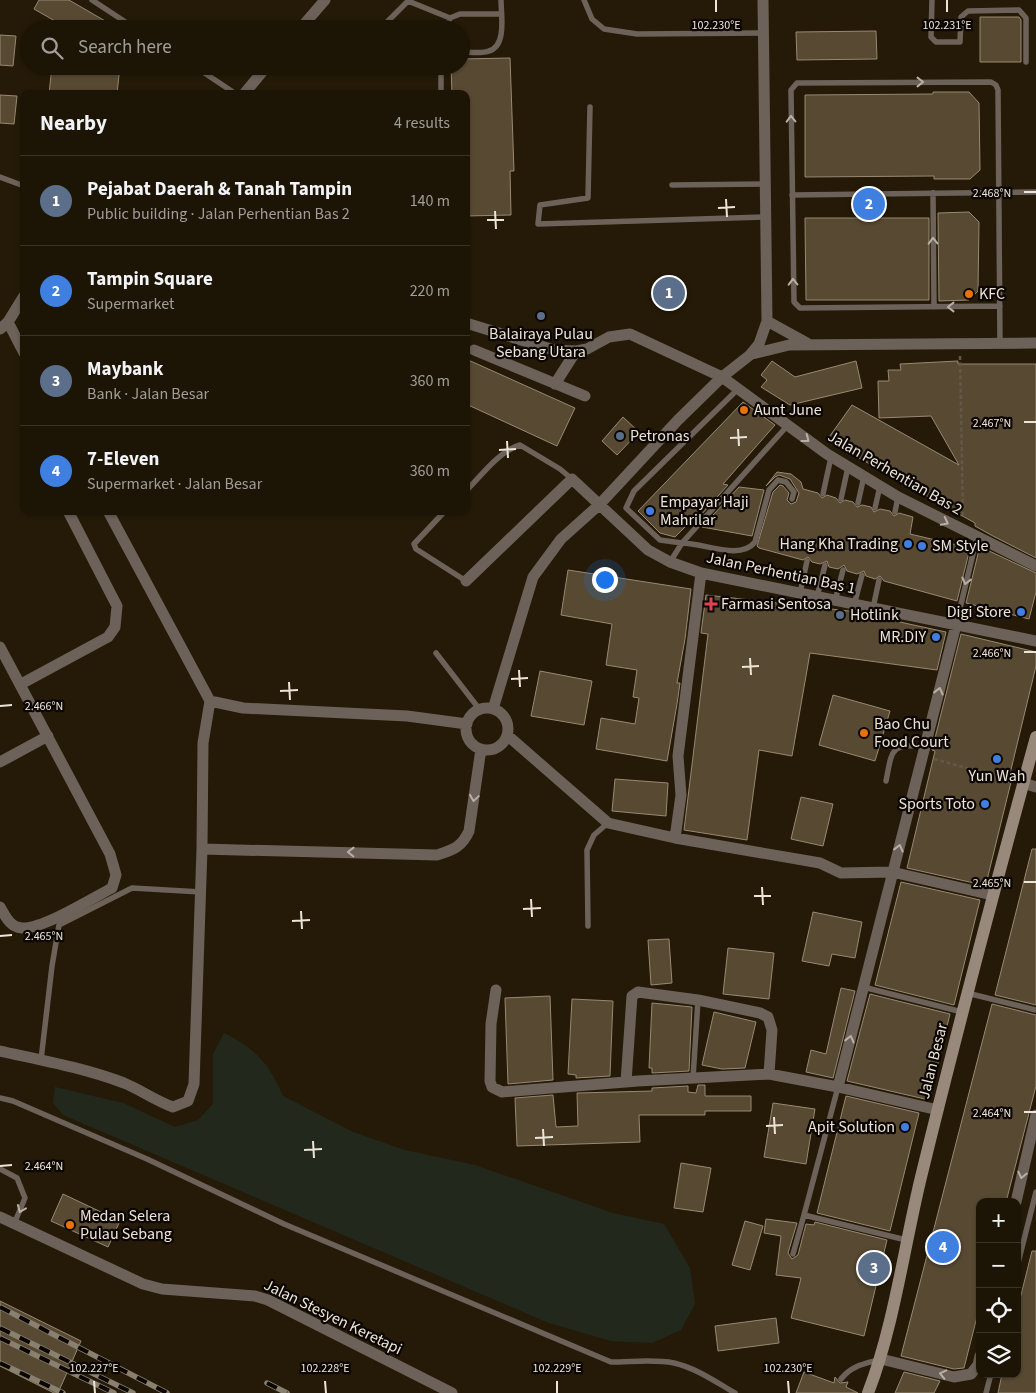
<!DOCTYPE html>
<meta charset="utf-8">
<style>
:root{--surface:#1c1405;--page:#251d0f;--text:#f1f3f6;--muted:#a09e9a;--line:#3a3327;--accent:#83bcfb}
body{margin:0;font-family:"Source Sans 3",sans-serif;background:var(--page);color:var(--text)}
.controls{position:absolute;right:15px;bottom:15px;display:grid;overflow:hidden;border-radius:10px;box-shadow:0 1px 4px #0004}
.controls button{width:45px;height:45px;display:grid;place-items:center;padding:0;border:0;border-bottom:1px solid var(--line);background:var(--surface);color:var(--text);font:25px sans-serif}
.you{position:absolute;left:604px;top:579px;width:18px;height:18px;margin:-12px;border:4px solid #fff;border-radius:50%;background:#1a73e8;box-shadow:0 0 0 8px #1a73e833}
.badge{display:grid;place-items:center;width:32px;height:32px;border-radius:50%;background:var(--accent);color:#fff;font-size:16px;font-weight:700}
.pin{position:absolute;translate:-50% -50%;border:2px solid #fff;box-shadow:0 1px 5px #0006}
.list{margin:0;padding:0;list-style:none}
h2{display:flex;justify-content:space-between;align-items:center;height:65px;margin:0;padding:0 20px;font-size:21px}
h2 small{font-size:16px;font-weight:400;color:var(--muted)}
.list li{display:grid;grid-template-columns:32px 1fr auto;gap:15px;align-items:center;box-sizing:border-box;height:90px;padding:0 20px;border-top:1px solid var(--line)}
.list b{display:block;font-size:19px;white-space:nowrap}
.list p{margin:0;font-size:16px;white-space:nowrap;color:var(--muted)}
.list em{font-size:16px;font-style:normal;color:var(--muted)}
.icon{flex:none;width:28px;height:28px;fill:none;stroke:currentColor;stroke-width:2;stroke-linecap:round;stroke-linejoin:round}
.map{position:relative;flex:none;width:1036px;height:1393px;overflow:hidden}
.search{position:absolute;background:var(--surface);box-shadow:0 1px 4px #0004;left:20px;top:20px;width:450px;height:55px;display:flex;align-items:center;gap:12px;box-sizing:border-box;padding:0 18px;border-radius:28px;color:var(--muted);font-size:19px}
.panel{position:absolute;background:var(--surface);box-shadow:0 1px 4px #0004;left:20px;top:90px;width:450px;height:425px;border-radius:10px}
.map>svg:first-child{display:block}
.green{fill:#22291c}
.building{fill:#584a32;stroke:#978972}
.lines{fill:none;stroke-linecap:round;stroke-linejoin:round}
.path{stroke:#635848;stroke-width:2.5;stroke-dasharray:4 2.5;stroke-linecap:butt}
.lane{stroke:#6c6259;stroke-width:5.5}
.street{stroke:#6c6259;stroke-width:11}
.secondary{stroke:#99897c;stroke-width:12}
.rail-casing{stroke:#898070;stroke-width:5.5}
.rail{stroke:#0b0602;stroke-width:4;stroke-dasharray:11;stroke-linecap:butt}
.oneway{stroke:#b9b0a5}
.ticks{fill:none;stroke:#ece4d8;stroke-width:2}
.food-dot{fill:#e8710a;stroke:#0b0602;stroke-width:2}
.service-dot{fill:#5c6f8a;stroke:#0b0602;stroke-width:2}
.shop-dot{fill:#3f7fe0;stroke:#0b0602;stroke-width:2}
.health-dot{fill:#e0444e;stroke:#0b0602;stroke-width:2}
.labels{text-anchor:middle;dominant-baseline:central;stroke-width:4.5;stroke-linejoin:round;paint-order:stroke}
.poi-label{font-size:16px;fill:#ece4d8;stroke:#0b0602;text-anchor:start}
.street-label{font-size:16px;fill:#ece4d8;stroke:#0b0602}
.ticks-label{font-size:12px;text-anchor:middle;fill:#ece4d8;stroke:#0b0602;stroke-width:4.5;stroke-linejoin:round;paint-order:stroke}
</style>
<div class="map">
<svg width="1036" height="1393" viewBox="0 0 1036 1393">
<rect width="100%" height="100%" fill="#251a07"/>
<path class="green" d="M224 1033C256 1049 269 1064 283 1096L353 1132 405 1150 475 1165 613 1213 664 1224 690 1268 695 1304 681 1330 652 1343 611 1341 549 1323 63 1115 53 1103 55 1087 123 1103 175 1127 198 1120 213 1104V1054Z"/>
<path class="building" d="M39 0H69L119 29H69L34 9Z
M980 17H1019L1021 20V62H980Z
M876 31 877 59 797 60 796 32Z
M0 35 16 36 13 66 0 65Z
M510 58 514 171H510L511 215 466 216V94H452L451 66H461V59Z
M52 66H120L117 94H49Z
M933 92H969L979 103 980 170 970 179H934V176L805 177V95L933 94Z
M0 95 17 96 14 124 0 123Z
M969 212 979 222 978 291 969 300 939 301 938 213Z
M805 218H929V300H806Z
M466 359 575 408 557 446 466 404Z
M772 361 795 377 856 361 862 388 790 405 761 387 767 380 761 375Z
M958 361V364H1036V558L991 535 975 526V523L827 440 852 405 959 465 931 416 879 418 878 381H889L888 370H901L900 364Z
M743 402 775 425 723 484 728 485 691 526 687 525 675 537 660 533 638 511Z
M623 417 639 432 617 455 602 441Z
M777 472 791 474 801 482 803 489 818 493 822 498 827 495 836 498 840 503 845 500 853 502 857 507 862 505 871 507 874 512 880 509 890 511 894 516 899 513 913 517 910 534 970 548 957 601 884 581 880 576 875 579 866 576 864 571 857 574 847 571 844 565 838 569 829 567 827 561 820 564 812 562 808 557 803 560 759 548 757 546 773 492 780 485 783 486 789 493 787 500 791 504 796 502 799 493 790 479 779 475 775 477 766 486Z
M739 487 764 490 752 536 702 527Z
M979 550 986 552 987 550 1036 573V592L1029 619 966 603Z
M568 570 691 589 685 639 677 683H680L677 704 667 761 596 749 601 718 635 724 639 698 633 697 637 670 606 665 612 624 561 615Z
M706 595 849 611 946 632 937 670 810 653 792 756 759 750 747 840 684 830 708 634 701 633Z
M961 634 1036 652V666L1008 782H1011L986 884 983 885 907 868 935 751 932 750Z
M540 671 592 681 584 725 531 716Z
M833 695 890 711 875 761 819 745Z
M615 779 668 783 666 816 612 811Z
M801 797 833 804 823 846 791 839Z
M1032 849H1036V1005L995 995Z
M901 882 980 900 954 1005 875 985Z
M813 912 862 922 855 958 832 954 829 966 802 961Z
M669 939 672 983 651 985 648 940Z
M728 948 774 953 769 999 723 994Z
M841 988 855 991 833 1078 806 1072 811 1050 826 1054Z
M870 994 950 1014 929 1100 847 1081Z
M550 996 553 1080 508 1084 505 998Z
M572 999 613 1001 610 1076 576 1078V1075L568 1074Z
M652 1003 692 1007 689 1071 652 1073V1068H649Z
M992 1004 1036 1015V1086L1006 1202H980V1305L964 1368 954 1369 901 1356Z
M714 1012 756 1022 745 1068 722 1069 702 1065Z
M698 1085H705V1096H751V1111H705V1115H639L640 1142 517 1146 515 1098 553 1095 556 1127 578 1126 577 1093 652 1091V1088L688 1086V1092L696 1093Z
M846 1096 919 1113 890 1231 817 1213Z
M773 1103 815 1109 806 1164 764 1157Z
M681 1163 711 1168 703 1212 674 1208Z
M63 1194 120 1221 108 1247 51 1221Z
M766 1219 797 1223 788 1253 792 1259 798 1255 806 1224 814 1225 815 1222 887 1240 864 1336 791 1318 801 1278 776 1275 781 1236 764 1233Z
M745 1221 763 1226 750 1270 732 1265Z
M1032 1251H1036V1393H998L1002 1374H1017V1311Z
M0 1301 81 1341 58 1393H54L0 1366Z
M776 1318 779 1343 718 1351 715 1326Z
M804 1372 834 1383 835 1377 840 1383 848 1382 846 1387 858 1393H796Z
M904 1372 940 1381 934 1393H895Z"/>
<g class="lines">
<path class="path" d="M960 356 963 515
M934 759 1010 780"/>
<path class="lane" d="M92 0 136 29
M584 0 592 19 604 29 637 34 763 33
M932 0 931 37 936 42H960L961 17 968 11 1019 10 1026 18V62
M450 18 460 14H501
M380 29 408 1 450 18 446 29
M461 52C470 52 482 54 489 51 507 46 501 14 501 0
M194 66 236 94
M441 66V94
M590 107 588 198 540 205 538 224 765 217
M0 177 24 186
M672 185 765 184
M933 193 934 307
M792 195 1036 192
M1000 306 800 308 794 302 791 90 797 83 991 82 996 85 998 90 1000 344
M738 389 634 491 626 508 660 540 682 543 788 425
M466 491C482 475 499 451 520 445L560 469 572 479
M823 494 831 457
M841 499 848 467
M858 503 864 476
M875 508 880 486
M445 511 414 544 416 549 466 581
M895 512 898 497
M670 562 682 543C704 543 740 561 755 542L769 490 778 480 786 482 794 492 792 499
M800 593 807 561
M817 597 825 565
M835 601 843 570
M854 605 862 575
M873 608 879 580
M956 625 977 537
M436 653 480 710
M886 781C892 751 890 742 925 747
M588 926 587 850 594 835 608 823
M863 987 962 1012
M967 993 1036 1010
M41 1060 52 966 59 925 132 888 201 892
M693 1078 698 1000
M838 1087 804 1215 906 1240
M0 1098 13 1101 147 1159 284 1224 611 1362C632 1362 654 1359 674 1363 696 1368 716 1382 735 1393
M0 1169 17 1178 25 1198 14 1224
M793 1254 804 1215
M1017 1267 1036 1192
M841 1379C851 1366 863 1364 878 1360
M986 1393 991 1374"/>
<path class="street" d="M300 29 325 0
M244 94 267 66
M767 321 807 343
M8 322 24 353
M466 323 554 350 576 351 587 349 609 337 630 334 722 377 827 454 898 497 1036 566
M0 329 8 322 24 296
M474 350 585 396
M752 354 789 345 1036 343
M555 384 576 351
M466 581 572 479 648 550 670 562 701 573 1036 641
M0 647 110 854 116 875 112 888C91 899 43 929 22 928 10 927 5 916 0 907
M21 684 108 637 115 627 117 606 68 511
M210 701 243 708 407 716 467 724
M466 729a21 21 0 1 1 42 0a21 21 0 1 1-42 0Z
M493 709 533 577 561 539 599 505 678 420 722 377 750 355 759 344 767 321 763 0
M507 735 608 823 675 838 820 863 841 873 892 872 992 895
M0 762 48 736
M1023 783 1036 787
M675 838 681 795 678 756 701 573
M202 849 437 855C453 850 462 847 469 831L481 749
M496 990 491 1024 490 1081 492 1087 502 1092 638 1081 769 1074 838 1087 938 1110
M0 1051C41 1060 85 1068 124 1083 141 1090 156 1101 173 1107L188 1101 194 1084 202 849 203 743 210 701 108 511
M626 1082 632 996 638 992 698 1000 760 1013 768 1017 772 1030 769 1074
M838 1087 956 625
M1016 1202 1036 1115
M0 1217 143 1284 162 1289 255 1296 268 1300 452 1393
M881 1359 954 1377 971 1374 978 1365 980 1356"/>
<path class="secondary" d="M868 1393C894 1326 904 1247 921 1177 957 1030 996 883 1036 737"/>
<defs>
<path id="rail" d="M0 1307 167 1393
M0 1328 133 1393
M0 1338 114 1393
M0 1363 63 1393
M267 1383 287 1393"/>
</defs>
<use href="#rail" class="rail-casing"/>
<use href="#rail" class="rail"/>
</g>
<defs><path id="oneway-chevron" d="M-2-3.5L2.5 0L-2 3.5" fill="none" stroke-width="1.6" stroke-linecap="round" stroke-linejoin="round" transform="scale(1.25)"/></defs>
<g class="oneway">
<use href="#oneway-chevron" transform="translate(920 82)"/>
<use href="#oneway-chevron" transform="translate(791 119) rotate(-91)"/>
<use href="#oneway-chevron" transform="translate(933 241) rotate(-91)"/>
<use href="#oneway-chevron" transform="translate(793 282) rotate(-91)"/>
<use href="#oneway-chevron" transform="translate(951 307) rotate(180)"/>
<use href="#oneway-chevron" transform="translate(806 439) rotate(37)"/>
<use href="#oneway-chevron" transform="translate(945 522) rotate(27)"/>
<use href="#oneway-chevron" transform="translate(966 581) rotate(104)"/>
<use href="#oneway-chevron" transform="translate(939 691) rotate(-76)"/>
<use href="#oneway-chevron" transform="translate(474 798) rotate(98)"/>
<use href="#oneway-chevron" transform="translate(899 848) rotate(-76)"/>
<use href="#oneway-chevron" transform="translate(351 852) rotate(-179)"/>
<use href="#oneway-chevron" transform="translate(850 1039) rotate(-76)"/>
<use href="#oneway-chevron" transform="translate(1022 1175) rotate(103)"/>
<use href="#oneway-chevron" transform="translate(21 1209) rotate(112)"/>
<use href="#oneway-chevron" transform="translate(943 1374) rotate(-167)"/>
</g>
<path class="ticks" d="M716 0V12M947 0V12M1024 192H1036M726 199 727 217M718 208 735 207M495 211 496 229M487 220H504M1024 422H1036M738 429 739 446M730 438 747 437M507 441 508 458M499 450 516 449M1024 652H1036M750 658 751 675M742 667 759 666M519 670 520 687M511 679 528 678M289 682 290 700M280 691 298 690M0 706 12 705M1024 882H1036M762 887 763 905M754 896H771M531 899 532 917M523 909 541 908M301 911 302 929M292 921 310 920M0 936 12 935M1024 1112H1036M774 1117 775 1134M766 1126 783 1125M543 1129 544 1146M535 1138 553 1137M313 1141 314 1158M304 1150 322 1149M0 1166 12 1165M94 1381 95 1393M325 1381 326 1393M557 1381V1393M788 1381 789 1393"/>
<g class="food-dot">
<circle cx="969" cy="294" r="5"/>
<circle cx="744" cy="410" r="5"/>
<circle cx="864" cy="733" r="5"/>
<circle cx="70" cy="1225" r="5"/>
</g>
<g class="service-dot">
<circle cx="541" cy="316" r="5"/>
<circle cx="620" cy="436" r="5"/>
<circle cx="840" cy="615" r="5"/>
</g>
<g class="shop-dot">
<circle cx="650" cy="511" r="5"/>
<circle cx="908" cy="544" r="5"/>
<circle cx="922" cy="546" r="5"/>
<circle cx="1021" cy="612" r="5"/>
<circle cx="936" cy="637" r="5"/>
<circle cx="997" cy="759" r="5"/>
<circle cx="985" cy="804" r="5"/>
<circle cx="905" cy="1127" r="5"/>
</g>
<path class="health-dot" d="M708.5 596.5h5v5h5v5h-5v5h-5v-5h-5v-5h5z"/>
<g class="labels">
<g class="poi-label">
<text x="979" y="294">KFC</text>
<text x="541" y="334" text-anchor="middle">Balairaya Pulau<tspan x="541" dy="18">Sebang Utara</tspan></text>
<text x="754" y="410">Aunt June</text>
<text x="630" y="436">Petronas</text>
<text x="660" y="502">Empayar Haji<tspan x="660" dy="18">Mahrilar</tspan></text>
<text x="898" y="544" text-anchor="end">Hang Kha Trading</text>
<text x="932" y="546">SM Style</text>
<text x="721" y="604">Farmasi Sentosa</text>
<text x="1011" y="612" text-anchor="end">Digi Store</text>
<text x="850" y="615">Hotlink</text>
<text x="926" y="637" text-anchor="end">MR.DIY</text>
<text x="874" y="724">Bao Chu<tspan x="874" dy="18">Food Court</tspan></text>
<text x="997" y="776" text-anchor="middle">Yun Wah</text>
<text x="975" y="804" text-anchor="end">Sports Toto</text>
<text x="895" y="1127" text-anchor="end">Apit Solution</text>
<text x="80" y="1216">Medan Selera<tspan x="80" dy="18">Pulau Sebang</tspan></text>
</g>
<g class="street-label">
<text transform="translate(895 473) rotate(30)">Jalan Perhentian Bas 2</text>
<text transform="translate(781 573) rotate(12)">Jalan Perhentian Bas 1</text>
<text transform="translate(933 1061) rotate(-76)">Jalan Besar</text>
<text transform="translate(333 1317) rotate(26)">Jalan Stesyen Keretapi</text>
</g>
</g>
<g class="ticks-label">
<text x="716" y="29">102.230°E</text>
<text x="947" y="29">102.231°E</text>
<text x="992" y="197">2.468°N</text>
<text x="992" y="427">2.467°N</text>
<text x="992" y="657">2.466°N</text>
<text x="44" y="710">2.466°N</text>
<text x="992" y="887">2.465°N</text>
<text x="44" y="940">2.465°N</text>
<text x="992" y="1117">2.464°N</text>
<text x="44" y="1170">2.464°N</text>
<text x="94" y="1372">102.227°E</text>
<text x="325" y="1372">102.228°E</text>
<text x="557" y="1372">102.229°E</text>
<text x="788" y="1372">102.230°E</text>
</g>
</svg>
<div class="controls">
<button>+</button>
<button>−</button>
<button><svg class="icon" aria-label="locate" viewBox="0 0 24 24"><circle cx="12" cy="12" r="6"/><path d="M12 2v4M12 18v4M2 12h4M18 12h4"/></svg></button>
<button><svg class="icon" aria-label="layers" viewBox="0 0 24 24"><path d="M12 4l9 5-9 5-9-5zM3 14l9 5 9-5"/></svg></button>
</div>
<div class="you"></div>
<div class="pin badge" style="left:669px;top:293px;background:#5c6f8a">1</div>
<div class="pin badge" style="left:869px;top:204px;background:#3f7fe0">2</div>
<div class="pin badge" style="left:874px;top:1268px;background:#5c6f8a">3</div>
<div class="pin badge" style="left:943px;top:1247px;background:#3f7fe0">4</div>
<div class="search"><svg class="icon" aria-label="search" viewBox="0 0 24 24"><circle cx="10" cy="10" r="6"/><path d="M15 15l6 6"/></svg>Search here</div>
<section class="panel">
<h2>Nearby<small>4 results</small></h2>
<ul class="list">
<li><span class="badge" style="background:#5c6f8a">1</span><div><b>Pejabat Daerah &amp; Tanah Tampin</b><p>Public building · Jalan Perhentian Bas 2</p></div><em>140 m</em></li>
<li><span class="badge" style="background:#3f7fe0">2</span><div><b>Tampin Square</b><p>Supermarket</p></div><em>220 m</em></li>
<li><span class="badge" style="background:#5c6f8a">3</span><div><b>Maybank</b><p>Bank · Jalan Besar</p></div><em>360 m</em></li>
<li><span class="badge" style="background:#3f7fe0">4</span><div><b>7-Eleven</b><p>Supermarket · Jalan Besar</p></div><em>360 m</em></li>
</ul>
</section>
</div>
